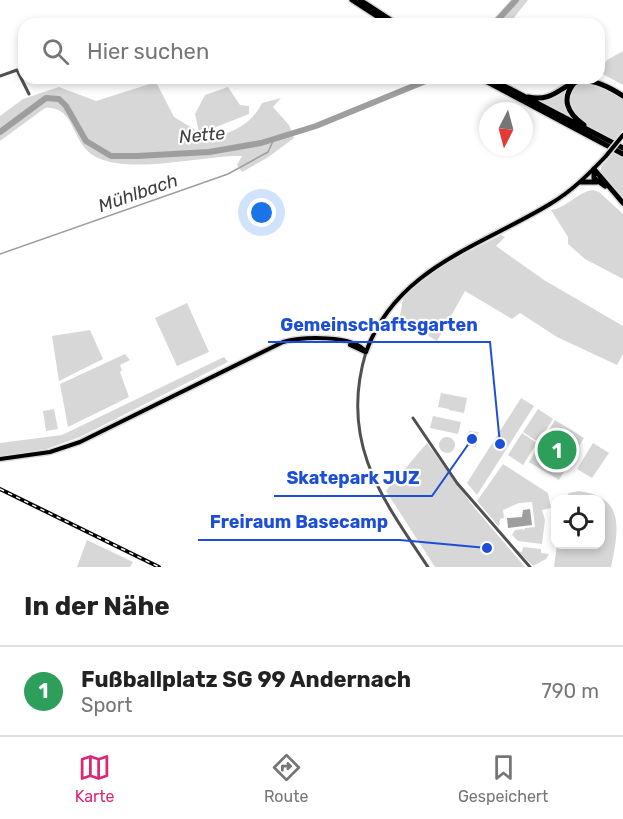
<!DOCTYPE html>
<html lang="de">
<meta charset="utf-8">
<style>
:root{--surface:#fff;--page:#f2f2f2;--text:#222;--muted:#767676;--line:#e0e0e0;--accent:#db2777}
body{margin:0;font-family:Rubik,sans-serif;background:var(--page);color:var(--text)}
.controls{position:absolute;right:18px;bottom:18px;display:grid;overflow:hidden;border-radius:12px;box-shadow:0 3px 9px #0003}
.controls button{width:54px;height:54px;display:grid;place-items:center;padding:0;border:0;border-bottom:2px solid var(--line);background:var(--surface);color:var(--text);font:30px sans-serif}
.compass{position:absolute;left:479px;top:102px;width:54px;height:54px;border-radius:50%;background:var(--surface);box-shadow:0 3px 9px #0003;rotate:186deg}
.you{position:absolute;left:262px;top:213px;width:21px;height:21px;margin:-15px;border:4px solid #fff;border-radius:50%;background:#1a73e8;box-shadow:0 0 0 9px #1a73e833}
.badge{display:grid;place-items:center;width:39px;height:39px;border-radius:50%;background:var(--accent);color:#fff;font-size:20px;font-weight:700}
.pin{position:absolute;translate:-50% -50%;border:3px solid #fff;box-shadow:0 2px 6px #0006}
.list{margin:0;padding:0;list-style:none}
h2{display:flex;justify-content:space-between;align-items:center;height:78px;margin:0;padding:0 24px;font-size:26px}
h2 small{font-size:20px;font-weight:400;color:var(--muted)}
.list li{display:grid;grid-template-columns:39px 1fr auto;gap:18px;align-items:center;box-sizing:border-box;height:90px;padding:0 24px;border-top:2px solid var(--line)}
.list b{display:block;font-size:22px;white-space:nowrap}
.list p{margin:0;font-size:20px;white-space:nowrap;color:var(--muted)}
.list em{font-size:20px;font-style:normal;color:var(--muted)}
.icon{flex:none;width:33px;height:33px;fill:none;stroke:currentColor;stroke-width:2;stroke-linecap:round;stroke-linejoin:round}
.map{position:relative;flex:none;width:623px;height:567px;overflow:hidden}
.search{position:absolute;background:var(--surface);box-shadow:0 3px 9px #0003;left:18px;right:18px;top:18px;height:66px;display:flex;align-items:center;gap:15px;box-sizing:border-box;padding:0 21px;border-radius:18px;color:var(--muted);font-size:22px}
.sheet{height:168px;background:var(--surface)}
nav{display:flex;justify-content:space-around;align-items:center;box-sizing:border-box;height:84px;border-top:2px solid var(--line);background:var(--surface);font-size:16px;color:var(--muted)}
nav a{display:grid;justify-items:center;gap:3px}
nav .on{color:var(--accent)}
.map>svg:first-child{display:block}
.green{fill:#d7d7d7}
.water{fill:#9e9e9e}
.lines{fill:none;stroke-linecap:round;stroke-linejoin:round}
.stream{stroke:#9e9e9e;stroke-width:1.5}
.river{stroke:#9e9e9e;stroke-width:6}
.major-casing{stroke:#dbdbdb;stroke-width:7}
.highway-casing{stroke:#dbdbdb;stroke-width:8}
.minor{stroke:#505050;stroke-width:3}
.major{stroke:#000;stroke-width:4}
.highway{stroke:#000;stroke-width:5}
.rail-casing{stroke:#000;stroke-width:4}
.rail{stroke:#fff;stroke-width:1.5;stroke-dasharray:4.5;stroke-linecap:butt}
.major-bridge-casing{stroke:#dbdbdb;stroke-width:7;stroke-linecap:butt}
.major-bridge{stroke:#000;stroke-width:4}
.labels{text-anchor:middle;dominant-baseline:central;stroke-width:4.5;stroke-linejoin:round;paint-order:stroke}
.water-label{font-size:18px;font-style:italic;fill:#3f3f3f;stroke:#fff}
.leader{fill:none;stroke:#1d4ed8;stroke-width:2}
.callout-dot{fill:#1d4ed8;stroke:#fff;stroke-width:2}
.callout-label{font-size:18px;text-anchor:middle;font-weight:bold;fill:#1d4ed8;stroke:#fff;stroke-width:4.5;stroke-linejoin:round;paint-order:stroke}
</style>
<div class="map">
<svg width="623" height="567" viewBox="0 0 623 567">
<rect width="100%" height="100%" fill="#fff"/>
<path class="green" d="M511 0H528L509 24H489Z
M623 51V85L599 72 607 60Z
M156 82 174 117 199 132 195 114 205 95 228 87 240 105 249 106V114L206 131 205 136C229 137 252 124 262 103L281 98 273 107 289 125 294 138 267 158 242 172 237 165 242 156C203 155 123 177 91 154 72 141 74 105 45 108L0 141V116L23 99 59 87 96 101Z
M573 82C565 99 564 104 573 120L536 100Z
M579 83 596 84 623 98V130L614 140C596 131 565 119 568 95Z
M614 152 623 157V198L600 172 602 166Z
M593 190 599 192 623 214V279L585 259 568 244V237L551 210C567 208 577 192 593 190Z
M501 235 505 237 496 246 544 280 623 326V354L617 365 557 337 520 313 512 319 465 291 437 341 399 318C402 312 401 301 405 296 427 269 471 251 501 235Z
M187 303 209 352 177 366 155 318Z
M90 330 103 359 59 381 52 336Z
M125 354 130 360 120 365 122 370 120 372 129 397 68 427 60 384Z
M224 357 228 362 80 437 41 451 0 456V443L62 435Z
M441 393 467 398 464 413 449 410 450 402 449 409 438 407Z
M521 398 534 406 477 495 467 483Z
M54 409 58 429 46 431 43 411Z
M538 409 553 419 538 442 523 432Z
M433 416 461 422 458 434 430 428Z
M555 420 584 438 559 480 529 462Z
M469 431 478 432 476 447 466 445Z
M522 433 537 443 523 465 508 455Z
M439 445a8 8 0 1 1 16 0a8 8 0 1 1-16 0Z
M427 443 473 506 525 567H435L386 491Z
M593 443 609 453 592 478 577 469Z
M503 464 548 493 551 508 542 510 545 520 542 544 518 541 512 535 515 530 523 529 524 531 525 528 535 527 532 502 519 503 503 510 504 518 500 519 499 527 477 501Z
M579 491C623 497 620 525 611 567H554L557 545 600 544V500L565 499 569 493Z
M87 540 133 562 130 567H77Z
M523 547 541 549V553L549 554 546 559 533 566 518 551 522 552Z"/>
<path class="water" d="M530 509 532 525 508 528 507 518 522 517 523 510Z"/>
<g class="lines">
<path class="stream" d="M0 254 228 174 268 152 274 139"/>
<path class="river" d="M494 24 516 0
M0 132 46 98 59 99 66 106 86 141 111 156H137L209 152 261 143 316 126 433 78"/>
<defs>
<path id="major" d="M350 345 365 352
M366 352C396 268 481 246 550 204 572 191 589 174 606 156
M0 459 50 452 80 442 283 342C301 337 354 334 366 352"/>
<path id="highway" d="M352 0 389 24
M360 0 397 24
M480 78 623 154
M489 78 623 148
M576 81C560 98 567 113 584 125
M528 97C568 106 564 57 623 96
M594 169 623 203
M594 169V178L605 186
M581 182H597"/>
</defs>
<use href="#major" class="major-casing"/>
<use href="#highway" class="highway-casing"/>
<path class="minor" d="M0 76 17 70 29 94
M366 352C339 441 381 497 428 567
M413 418 457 483 530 567"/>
<use href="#major" class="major"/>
<use href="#highway" class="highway"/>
<defs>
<path id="rail" d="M0 489 159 567"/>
</defs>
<use href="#rail" class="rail-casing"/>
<use href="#rail" class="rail"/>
<defs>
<path id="major-bridge" d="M606 156 623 135"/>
</defs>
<use href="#major-bridge" class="major-bridge-casing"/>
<use href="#major-bridge" class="major-bridge"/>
</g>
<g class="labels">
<g class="water-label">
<text transform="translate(202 135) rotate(-5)">Nette</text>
<text transform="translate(138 193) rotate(-19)">Mühlbach</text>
</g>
</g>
<path class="leader" d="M500 444L490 342H268M472 439L432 496H274M487 548L400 540H198"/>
<g class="callout-dot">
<circle cx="500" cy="444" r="6"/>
<circle cx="472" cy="439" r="6"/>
<circle cx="487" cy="548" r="6"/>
</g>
<g class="callout-label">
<text x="379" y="331">Gemeinschaftsgarten</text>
<text x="353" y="484">Skatepark JUZ</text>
<text x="299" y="528">Freiraum Basecamp</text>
</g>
</svg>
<div class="controls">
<button><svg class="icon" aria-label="locate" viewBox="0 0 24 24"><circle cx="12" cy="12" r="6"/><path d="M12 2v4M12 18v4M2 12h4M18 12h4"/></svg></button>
</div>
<svg class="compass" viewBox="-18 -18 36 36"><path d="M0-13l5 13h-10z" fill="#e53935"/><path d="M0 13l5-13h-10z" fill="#767676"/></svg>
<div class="you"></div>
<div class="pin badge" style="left:557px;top:450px;background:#2e9e5b">1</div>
<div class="search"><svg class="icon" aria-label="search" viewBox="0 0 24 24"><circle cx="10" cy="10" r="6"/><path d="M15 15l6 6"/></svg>Hier suchen</div>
</div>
<section class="sheet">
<h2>In der Nähe<small></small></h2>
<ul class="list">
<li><span class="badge" style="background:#2e9e5b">1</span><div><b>Fußballplatz SG 99 Andernach</b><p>Sport</p></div><em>790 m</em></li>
</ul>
</section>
<nav>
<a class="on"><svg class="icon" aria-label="map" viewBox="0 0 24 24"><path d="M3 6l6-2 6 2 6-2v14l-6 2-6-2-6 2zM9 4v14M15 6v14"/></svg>Karte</a>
<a><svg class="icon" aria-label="directions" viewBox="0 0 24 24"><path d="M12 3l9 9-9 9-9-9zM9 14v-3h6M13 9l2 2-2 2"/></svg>Route</a>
<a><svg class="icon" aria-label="saved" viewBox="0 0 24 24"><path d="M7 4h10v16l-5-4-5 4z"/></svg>Gespeichert</a>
</nav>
